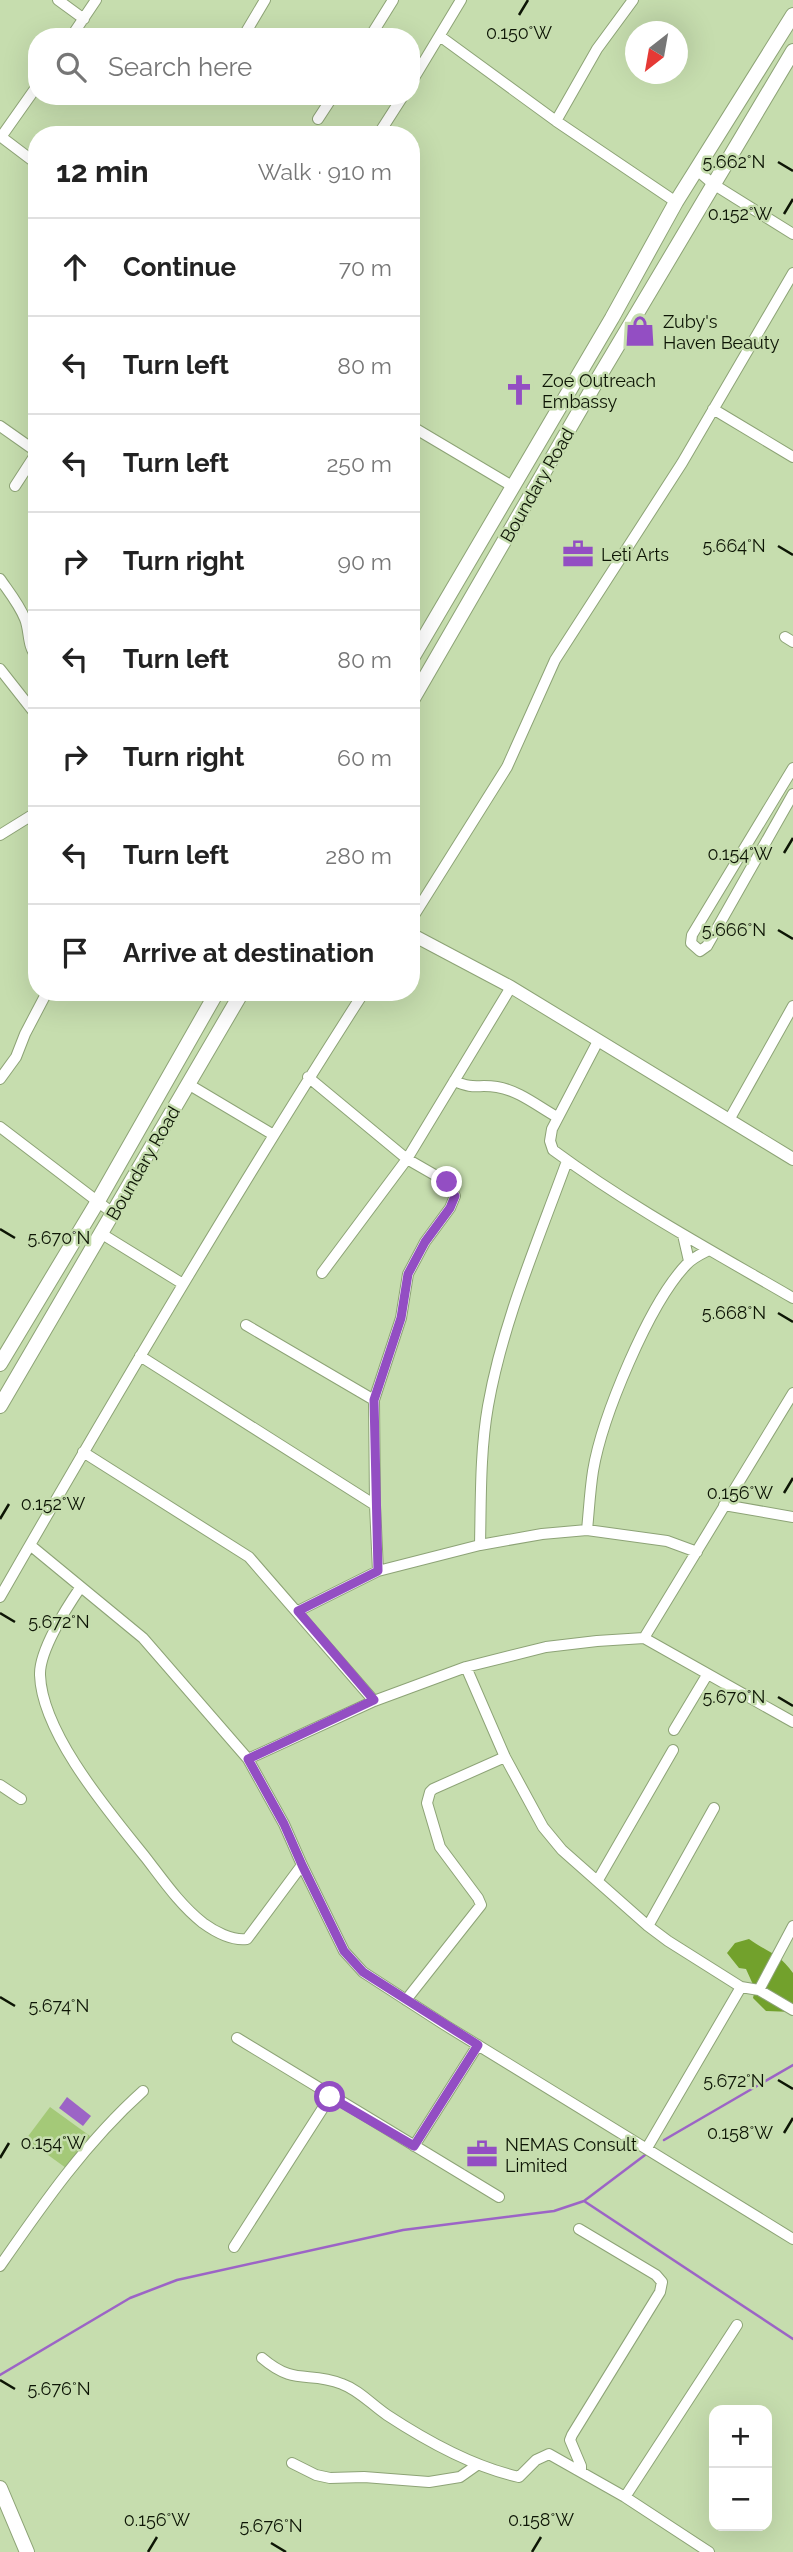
<!DOCTYPE html>
<meta charset="utf-8">
<style>
:root{--surface:#fff;--page:#f2f2f2;--text:#222;--muted:#767676;--line:#e0e0e0}
body{margin:0;font-family:Raleway,sans-serif;background:var(--page);color:var(--text)}
.controls{position:absolute;right:21px;bottom:21px;display:grid;overflow:hidden;border-radius:14px;box-shadow:0 7px 28px #0002}
.controls button{width:63px;height:63px;display:grid;place-items:center;padding:0;border:0;border-bottom:2px solid var(--line);background:var(--surface);color:var(--text);font:35px sans-serif}
.compass{position:absolute;left:625px;top:21px;width:63px;height:63px;border-radius:50%;background:var(--surface);box-shadow:0 7px 28px #0002;rotate:211deg}
.stop{position:absolute;width:21px;height:21px;margin:-16px;border:5px solid #934ec3;border-radius:50%;background:#fff}
.stop.end{background:#934ec3;border-color:#fff;box-shadow:0 2px 7px #0008}
.list{margin:0;padding:0;list-style:none}
h2{display:flex;justify-content:space-between;align-items:center;height:91px;margin:0;padding:0 28px;font-size:30px}
h2 small{font-size:23px;font-weight:400;color:var(--muted)}
.list li{display:grid;grid-template-columns:46px 1fr auto;gap:21px;align-items:center;box-sizing:border-box;height:98px;padding:0 28px;border-top:2px solid var(--line)}
.list b{display:block;font-size:26px;white-space:nowrap}
.list em{font-size:23px;font-style:normal;color:var(--muted)}
.icon{flex:none;width:38px;height:38px;fill:none;stroke:currentColor;stroke-width:2;stroke-linecap:round;stroke-linejoin:round}
.map{position:relative;flex:none;width:793px;height:2552px;overflow:hidden}
.search{position:absolute;background:var(--surface);box-shadow:0 7px 28px #0002;left:28px;top:28px;width:392px;height:77px;display:flex;align-items:center;gap:18px;box-sizing:border-box;padding:0 24px;border-radius:28px;color:var(--muted);font-size:26px}
.panel{position:absolute;background:var(--surface);box-shadow:0 7px 28px #0002;left:28px;top:126px;width:392px;height:875px;border-radius:28px}
.map>svg:first-child{display:block}
.green{fill:#a4c978}
.forest{fill:#72a12c}
.water{fill:#9c64c6}
.lines{fill:none;stroke-linecap:round;stroke-linejoin:round}
.stream{stroke:#9c64c6;stroke-width:2.5}
.minor-casing{stroke:#8da376;stroke-width:12}
.tertiary-casing{stroke:#8da376;stroke-width:14}
.secondary-casing{stroke:#8da376;stroke-width:16}
.minor{stroke:#fff;stroke-width:10}
.tertiary{stroke:#fff;stroke-width:12}
.secondary{stroke:#fff;stroke-width:14}
.route{stroke:#934ec3;stroke-width:9}
.ticks{fill:none;stroke:#0d1505;stroke-width:2.5}
.labels{text-anchor:middle;dominant-baseline:central;stroke-width:5;stroke-linejoin:round;paint-order:stroke}
.poi-label{font-size:18px;fill:#0d1505;stroke:#c6ddae;text-anchor:start}
.street-label{font-size:18px;fill:#0d1505;stroke:#c6ddae}
.ticks-label{font-size:18px;text-anchor:middle;fill:#0d1505;stroke:#c6ddae;stroke-width:5;stroke-linejoin:round;paint-order:stroke}
</style>
<div class="map">
<svg width="793" height="2552" viewBox="0 0 793 2552">
<rect width="100%" height="100%" fill="#c6ddae"/>
<path class="green" d="M50 2107 90 2136 66 2168 26 2139Z"/>
<path class="forest" d="M749 1939C767 1952 779 1953 793 1973V2012L766 2011 753 1998 755 1989 746 1969 739 1968 727 1953 735 1943Z"/>
<path class="water" d="M67 2097 91 2116 83 2126 59 2108Z"/>
<g class="lines">
<path class="stream" d="M664 2140 793 2065
M584 2201 793 2339
M0 2375 130 2298 177 2280 403 2230 554 2211 584 2201 645 2155"/>
<defs>
<path id="minor" d="M58 0 84 19
M71 37 96 0
M243 37 265 0
M370 37 393 0
M441 37 556 121 676 202
M411 83 461 0
M207 98 208 96
M318 119 333 96
M556 121 597 49 633 0
M378 135 403 96
M0 136 37 164
M1 137 37 86
M697 170 713 184 793 234
M713 409 793 457
M0 426 37 452
M411 426 512 486
M15 486 37 452
M0 579C9 592 19 604 25 619 30 631 27 647 37 657
M785 637 793 642
M0 669 37 716
M793 768 692 935 691 943 700 951 707 946 793 794
M0 835 37 812
M411 920 507 767 555 660 682 463 793 273
M598 1041 552 1129 550 1141 553 1150C629 1206 712 1251 793 1298
M308 1077 407 1159 447 1182 455 1196 450 1208 425 1242 408 1274 401 1318 374 1400 375 1505
M0 1079 16 1057 25 1034 47 992
M454 1081C475 1090 477 1084 497 1087 518 1090 539 1107 557 1117
M188 1084 272 1134
M729 1120 793 1006
M0 1127 114 1214
M102 1234 183 1284
M683 1235 689 1261
M322 1273 407 1159 511 987
M246 1325 374 1400
M140 1356 375 1505 378 1571
M83 1452 249 1557 374 1701
M724 1505 793 1517
M587 1530C589 1510 590 1490 593 1471 602 1417 649 1304 686 1265 692 1258 701 1254 709 1250
M30 1545 143 1638 248 1759 284 1824 302 1865 344 1951 363 1972 445 2025 793 2239
M480 1545C481 1499 480 1452 488 1406 503 1321 538 1241 567 1161
M80 1588C67 1607 39 1651 40 1675 42 1734 110 1813 146 1858 163 1880 180 1905 203 1923 214 1931 232 1941 247 1939L302 1865
M0 1597C117 1393 237 1190 364 992
M298 1611 378 1571 480 1545 542 1534 587 1530 667 1541 697 1552
M644 1638 793 1393
M466 1667 505 1757 543 1827 562 1850 648 1926 668 1941 741 1987 759 1990 793 1926
M674 1730 707 1675
M248 1759 374 1701 466 1667 546 1647 597 1641 644 1638 793 1722
M0 1785 21 1799
M598 1880 673 1750
M648 1926 714 1808
M759 1990 793 2010
M406 2000 481 1905 478 1898 440 1847 427 1803 430 1792 433 1789 505 1757
M237 2038 499 2197
M414 2146 478 2045
M647 2148 741 1987
M579 2229 656 2275 662 2282 660 2292 572 2435 570 2440 581 2466V2472
M234 2247 330 2097
M0 2266C43 2204 86 2142 143 2091
M262 2358C296 2387 308 2370 342 2384 359 2390 372 2405 387 2415 425 2440 474 2467 519 2477L536 2460 549 2454 625 2497 709 2552
M292 2463 316 2475 330 2478 364 2477 429 2482 460 2477 477 2465
M625 2497 737 2325"/>
<path id="tertiary" d="M411 934 511 987 793 1159"/>
<path id="secondary" d="M411 660 612 318 676 202 793 15
M411 702 599 377 793 51
M0 1364 98 1201 217 992
M0 1406 242 992
M0 2488 27 2552"/>
</defs>
<use href="#minor" class="minor-casing"/>
<use href="#tertiary" class="tertiary-casing"/>
<use href="#secondary" class="secondary-casing"/>
<use href="#minor" class="minor"/>
<use href="#tertiary" class="tertiary"/>
<use href="#secondary" class="secondary"/>
</g>
<g class="lines">
<path class="route" d="M330 2097 414 2146 478 2045 363 1972 344 1951 302 1865 284 1824 248 1759 374 1700 298 1611 378 1571 374 1400 401 1318 408 1274 425 1242 450 1208 455 1196 447 1182"/>
</g>
<path class="ticks" d="M519 15 528 0M778 162 793 171M784 214 793 199M778 546 793 555M784 853 793 838M778 930 793 939M0 1229 15 1238M778 1313 793 1322M784 1493 793 1478M0 1519 9 1504M0 1613 15 1622M778 1697 793 1706M0 1997 15 2006M778 2080 793 2089M784 2133 793 2118M0 2158 9 2143M0 2380 15 2389M271 2543 286 2552M148 2552 157 2537M532 2552 541 2537"/>
<defs>
<symbol id="shop-bare" viewBox="-9 -9 18 18"><path d="M-5-2.5h2.3a2.7 3.5 0 0 1 5.4 0H5L5.5 6h-11ZM-1.5-2.5h3a1.5 2.3 0 0 0-3 0Z" fill="#934ec3" stroke="#c6ddae" stroke-width="2.5" paint-order="stroke"/></symbol>
<symbol id="church-bare" viewBox="-9 -9 18 18"><path d="M-1.2-6h2.4v3.5h3.3v2.4h-3.3V6h-2.4V-.1h-3.3v-2.4h3.3Z" fill="#934ec3" stroke="#c6ddae" stroke-width="2.5" paint-order="stroke"/></symbol>
<symbol id="office-bare" viewBox="-9 -9 18 18"><path d="M-6-3h4V-5.5h4V-3h4V5H-6ZM-1-4.5V-3h2v-1.5ZM-6 0V1H6V0Z" fill="#934ec3" stroke="#c6ddae" stroke-width="2.5" paint-order="stroke"/></symbol>
</defs>
<g fill-rule="evenodd">
<use href="#shop-bare" x="618" y="309" width="44" height="44"/>
<use href="#church-bare" x="497" y="368" width="44" height="44"/>
<use href="#office-bare" x="556" y="532" width="44" height="44"/>
<use href="#office-bare" x="460" y="2132" width="44" height="44"/>
</g>
<g class="labels">
<g class="poi-label">
<text x="663" y="321">Zuby's<tspan x="663" dy="21">Haven Beauty</tspan></text>
<text x="542" y="380">Zoe Outreach<tspan x="542" dy="21">Embassy</tspan></text>
<text x="601" y="554">Leti Arts</text>
<text x="505" y="2144">NEMAS Consult<tspan x="505" dy="21">Limited</tspan></text>
</g>
<g class="street-label">
<text transform="translate(537 485) rotate(-60)">Boundary Road</text>
<text transform="translate(143 1163) rotate(-60)">Boundary Road</text>
</g>
</g>
<g class="ticks-label">
<text x="519" y="39">0.150°W</text>
<text x="734" y="168">5.662°N</text>
<text x="740" y="220">0.152°W</text>
<text x="734" y="552">5.664°N</text>
<text x="740" y="860">0.154°W</text>
<text x="734" y="936">5.666°N</text>
<text x="59" y="1244">5.670°N</text>
<text x="734" y="1319">5.668°N</text>
<text x="740" y="1499">0.156°W</text>
<text x="53" y="1510">0.152°W</text>
<text x="59" y="1628">5.672°N</text>
<text x="734" y="1703">5.670°N</text>
<text x="59" y="2012">5.674°N</text>
<text x="734" y="2087">5.672°N</text>
<text x="740" y="2139">0.158°W</text>
<text x="53" y="2149">0.154°W</text>
<text x="59" y="2395">5.676°N</text>
<text x="157" y="2526">0.156°W</text>
<text x="541" y="2526">0.158°W</text>
<text x="271" y="2532">5.676°N</text>
</g>
</svg>
<div class="controls">
<button>+</button>
<button>−</button>
</div>
<svg class="compass" viewBox="-18 -18 36 36"><path d="M0-13l5 13h-10z" fill="#e53935"/><path d="M0 13l5-13h-10z" fill="#767676"/></svg>
<div class="stop" style="left:330px;top:2097px"></div>
<div class="stop end" style="left:447px;top:1182px"></div>
<div class="search"><svg class="icon" aria-label="search" viewBox="0 0 24 24"><circle cx="10" cy="10" r="6"/><path d="M15 15l6 6"/></svg>Search here</div>
<section class="panel">
<h2>12 min<small>Walk · 910 m</small></h2>
<ul class="list">
<li><svg class="icon" aria-label="ahead" viewBox="0 0 24 24"><path d="M12 20V5M6 11l6-6 6 6"/></svg><div><b>Continue</b></div><em>70 m</em></li>
<li><svg class="icon" aria-label="left" viewBox="0 0 24 24"><path d="M17 20v-9H6M10 6l-5 5 5 5"/></svg><div><b>Turn left</b></div><em>80 m</em></li>
<li><svg class="icon" aria-label="left" viewBox="0 0 24 24"><path d="M17 20v-9H6M10 6l-5 5 5 5"/></svg><div><b>Turn left</b></div><em>250 m</em></li>
<li><svg class="icon" aria-label="right" viewBox="0 0 24 24"><path d="M7 20v-9h11M14 6l5 5-5 5"/></svg><div><b>Turn right</b></div><em>90 m</em></li>
<li><svg class="icon" aria-label="left" viewBox="0 0 24 24"><path d="M17 20v-9H6M10 6l-5 5 5 5"/></svg><div><b>Turn left</b></div><em>80 m</em></li>
<li><svg class="icon" aria-label="right" viewBox="0 0 24 24"><path d="M7 20v-9h11M14 6l5 5-5 5"/></svg><div><b>Turn right</b></div><em>60 m</em></li>
<li><svg class="icon" aria-label="left" viewBox="0 0 24 24"><path d="M17 20v-9H6M10 6l-5 5 5 5"/></svg><div><b>Turn left</b></div><em>280 m</em></li>
<li><svg class="icon" aria-label="arrive" viewBox="0 0 24 24"><path d="M6 21V4h12l-3 4 3 4H6"/></svg><div><b>Arrive at destination</b></div></li>
</ul>
</section>
</div>
